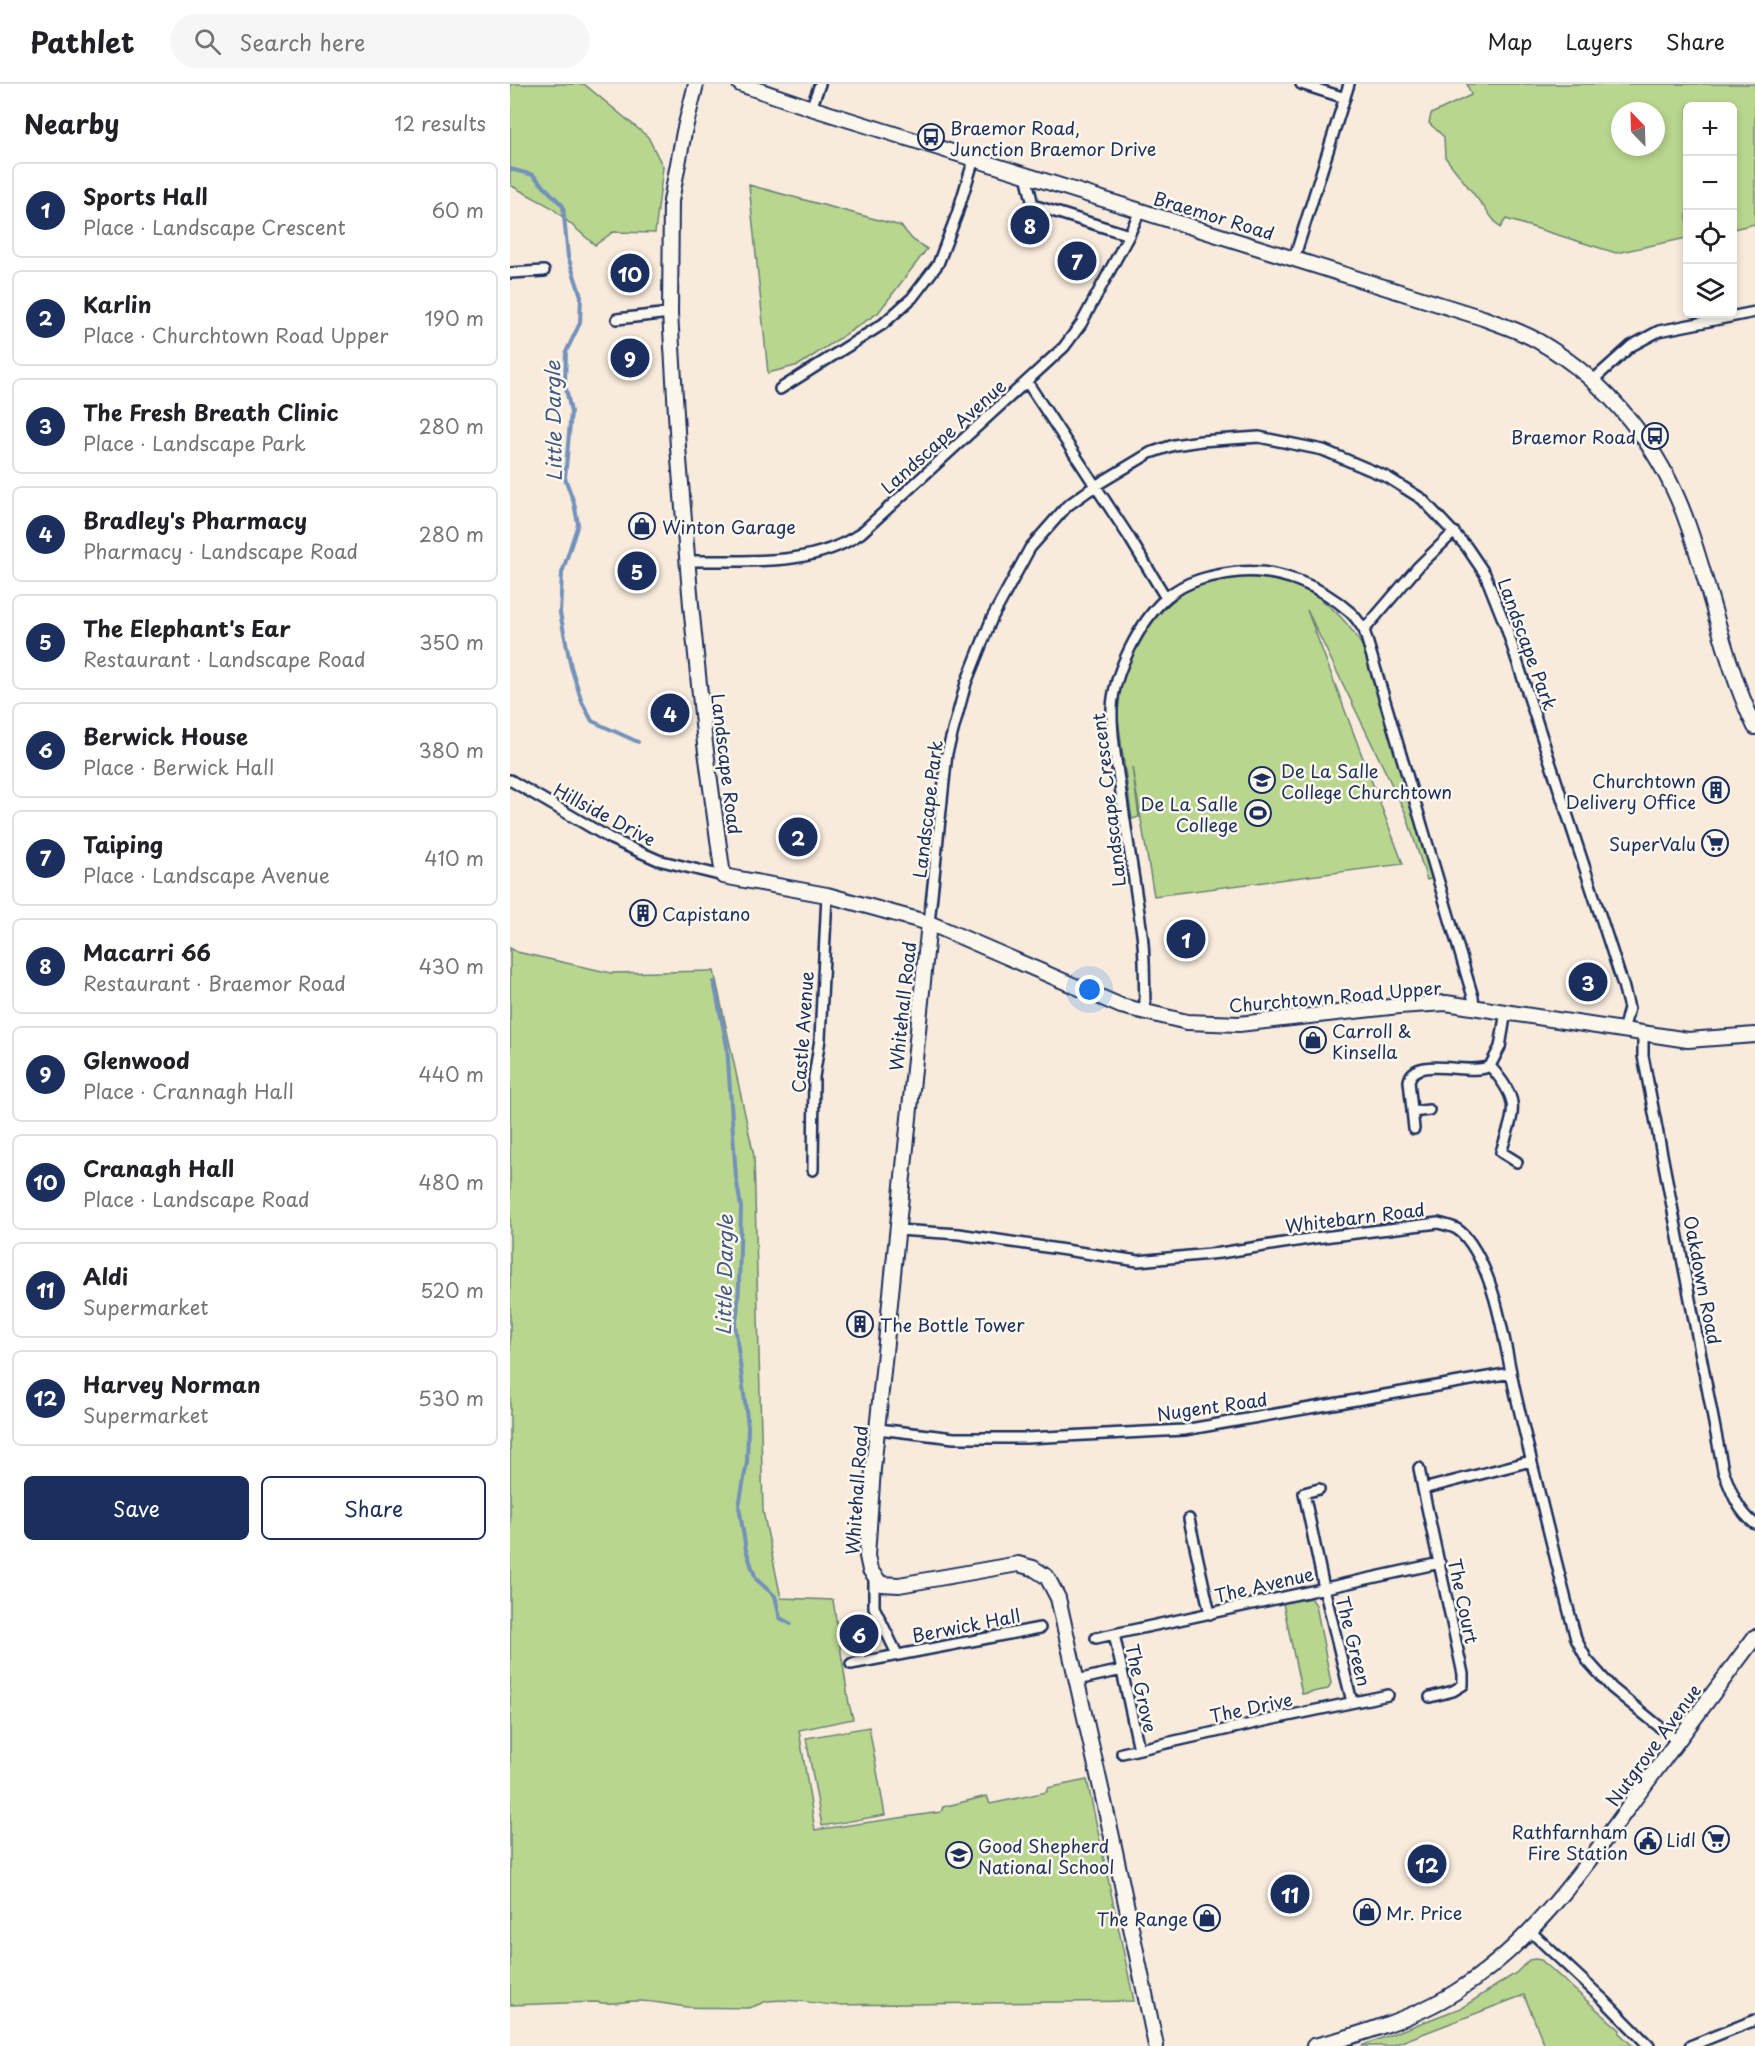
<!DOCTYPE html>
<meta charset="utf-8">
<style>
:root{--surface:#fff;--page:#f6f6f6;--text:#202124;--muted:#757577;--line:#e0e0e0;--accent:#1b2f5e}
body{margin:0;font-family:"Playpen Sans",sans-serif;background:var(--page);color:var(--text)}
.controls{position:absolute;right:18px;top:18px;display:grid;overflow:hidden;border-radius:9px;box-shadow:0 3px 9px #0003}
.controls button{width:54px;height:54px;display:grid;place-items:center;padding:0;border:0;border-bottom:2px solid var(--line);background:var(--surface);color:var(--text);font:30px sans-serif}
.compass{position:absolute;left:1101px;top:18px;width:54px;height:54px;border-radius:50%;background:var(--surface);box-shadow:0 3px 9px #0003;rotate:337deg}
.you{position:absolute;left:580px;top:906px;width:21px;height:21px;margin:-15px;border:4px solid #fff;border-radius:50%;background:#1a73e8;box-shadow:0 0 0 9px #1a73e833}
.badge{display:grid;place-items:center;width:39px;height:39px;border-radius:50%;background:var(--accent);color:#fff;font-size:20px;font-weight:700}
.pin{position:absolute;translate:-50% -50%;border:3px solid #fff;box-shadow:0 2px 6px #0006}
.list{margin:0;padding:0;list-style:none}
h2{display:flex;justify-content:space-between;align-items:center;height:78px;margin:0;padding:0 24px;font-size:26px}
h2 small{font-size:20px;font-weight:400;color:var(--muted)}
.list li{display:grid;grid-template-columns:39px 1fr auto;gap:18px;align-items:center;box-sizing:border-box;height:96px;margin:0 12px 12px;padding:0 12px;border:2px solid var(--line);border-radius:9px}
.list b{display:block;font-size:22px;white-space:nowrap}
.list p{margin:0;font-size:20px;white-space:nowrap;color:var(--muted)}
.list em{font-size:20px;font-style:normal;color:var(--muted)}
.actions{display:flex;gap:12px;padding:18px 24px}
.actions a{flex:1;padding:14px 0;border:2px solid var(--accent);border-radius:9px;text-align:center;font-size:21px;color:var(--accent)}
.actions .main{background:var(--accent);color:#fff}
.icon{flex:none;width:33px;height:33px;fill:none;stroke:currentColor;stroke-width:2;stroke-linecap:round;stroke-linejoin:round}
.map{position:relative;flex:none;width:1245px;height:1962px;overflow:hidden}
header{display:flex;align-items:center;gap:36px;box-sizing:border-box;height:84px;padding:0 30px;background:var(--surface);border-bottom:2px solid var(--line)}
header strong{font-size:28px}
nav{display:flex;gap:33px;margin-inline-start:auto;font-size:21px}
.search{width:420px;height:54px;background:var(--page);display:flex;align-items:center;gap:15px;box-sizing:border-box;padding:0 21px;border-radius:33px;color:var(--muted);font-size:22px}
main{display:flex}
aside{flex:1;background:var(--surface)}
.map>svg:first-child{display:block}
.green{fill:#b9d68e;stroke:#6a8276;stroke-width:1.5;fill-rule:evenodd}
.lines{fill:none;stroke-linecap:round;stroke-linejoin:round}
.stream{stroke:#7391ba;stroke-width:4}
.street-casing{stroke:#1b2f5e;stroke-width:14}
.secondary-casing{stroke:#1b2f5e;stroke-width:18}
.street{stroke:#fbf7ec;stroke-width:9}
.secondary{stroke:#fbf7ec;stroke-width:14}
.labels{text-anchor:middle;dominant-baseline:central;stroke-width:5;stroke-linejoin:round;paint-order:stroke}
.poi-label{font-size:18px;fill:#1b2f5e;stroke:#fbf7ec;text-anchor:start}
.street-label{font-size:18px;fill:#1b2f5e;stroke:#fbf7ec}
.water-label{font-size:20px;font-style:italic;fill:#405884;stroke:#fbf7ec}
</style>
<header>
<strong>Pathlet</strong>
<div class="search"><svg class="icon" aria-label="search" viewBox="0 0 24 24"><circle cx="10" cy="10" r="6"/><path d="M15 15l6 6"/></svg>Search here</div>
<nav><a>Map</a><a>Layers</a><a>Share</a></nav>
</header>
<main>
<aside>
<h2>Nearby<small>12 results</small></h2>
<ul class="list">
<li><span class="badge">1</span><div><b>Sports Hall</b><p>Place · Landscape Crescent</p></div><em>60 m</em></li>
<li><span class="badge">2</span><div><b>Karlin</b><p>Place · Churchtown Road Upper</p></div><em>190 m</em></li>
<li><span class="badge">3</span><div><b>The Fresh Breath Clinic</b><p>Place · Landscape Park</p></div><em>280 m</em></li>
<li><span class="badge">4</span><div><b>Bradley's Pharmacy</b><p>Pharmacy · Landscape Road</p></div><em>280 m</em></li>
<li><span class="badge">5</span><div><b>The Elephant's Ear</b><p>Restaurant · Landscape Road</p></div><em>350 m</em></li>
<li><span class="badge">6</span><div><b>Berwick House</b><p>Place · Berwick Hall</p></div><em>380 m</em></li>
<li><span class="badge">7</span><div><b>Taiping</b><p>Place · Landscape Avenue</p></div><em>410 m</em></li>
<li><span class="badge">8</span><div><b>Macarri 66</b><p>Restaurant · Braemor Road</p></div><em>430 m</em></li>
<li><span class="badge">9</span><div><b>Glenwood</b><p>Place · Crannagh Hall</p></div><em>440 m</em></li>
<li><span class="badge">10</span><div><b>Cranagh Hall</b><p>Place · Landscape Road</p></div><em>480 m</em></li>
<li><span class="badge">11</span><div><b>Aldi</b><p>Supermarket</p></div><em>520 m</em></li>
<li><span class="badge">12</span><div><b>Harvey Norman</b><p>Supermarket</p></div><em>530 m</em></li>
</ul>
<div class="actions"><a class="main">Save</a><a>Share</a></div>
</aside>
<div class="map">
<svg width="1245" height="1962" viewBox="0 0 1245 1962">
<rect width="100%" height="100%" fill="#f8ebdc"/>
<filter id="ink" filterUnits="userSpaceOnUse"><feTurbulence type="fractalNoise" baseFrequency=".0167" numOctaves="2"/><feDisplacementMap in="SourceGraphic" scale="12" xChannelSelector="R" yChannelSelector="G"/><feConvolveMatrix kernelMatrix="1 2 1 2 8 2 1 2 1" color-interpolation-filters="sRGB"/></filter>
<g filter="url(#ink)">
<path class="green" d="M0 0H74L138 53 153 83 145 149 103 148 85 161 41 123 0 101Z
M957 0H1245V140L1223 145 1222 22H1178L1177 154 1106 169 996 135 990 144 935 73 934 53 919 39 921 30 961 11ZM1110 27H1146V63H1110Z
M239 101 391 142 403 156 417 165 368 229 289 281 258 289Z
M738 493C755 495 775 496 790 503 819 516 842 542 856 569L923 794 917 796 896 730 797 526 893 780 644 812 622 683 629 733 622 735C618 709 615 684 611 658 610 646 607 633 607 621 607 576 650 514 693 499 708 494 723 494 738 493Z
M0 864 7 868 101 889 204 887 244 1072 253 1427 271 1514 323 1516 339 1620 343 1635 289 1646 305 1746 431 1728 433 1723 477 1712 480 1720 537 1708V1704L577 1696 624 1917 323 1921C303 1919 279 1914 259 1917 249 1918 245 1925 233 1924 214 1923 196 1924 177 1923 160 1921 145 1917 127 1917 111 1917 103 1922 86 1918L0 1921Z
M801 1514 806 1521 821 1599 818 1605 792 1610 773 1519Z
M359 1643 375 1731 312 1742 296 1654Z
M1025 1875 1031 1876 1110 1946 1109 1949 1123 1962H1035L1014 1911 881 1962H851L953 1923 1006 1889 1019 1876Z"/>
<g class="lines">
<path class="stream" d="M0 85 23 91 53 122 58 173 71 212 70 239 56 268 55 300 61 328 55 394 64 419 68 440 52 489 50 529 61 583 72 618 82 637 128 658
M204 898 217 962 226 1093 231 1123 229 1203 227 1231 225 1240 238 1342 237 1378 229 1422 236 1466 246 1495 265 1512 270 1534 281 1540"/>
<defs>
<path id="street" d="M791 0 835 14
M301 24 310 0
M516 91 523 121 619 151
M784 175 839 0
M0 189 34 187
M107 235 160 229
M1082 297 1121 262 1149 247 1245 228
M517 298 619 453 656 514
M270 305 373 240 402 214 428 180 447 130 464 75
M177 477C235 476 301 484 351 449L554 263 571 240 619 151 630 127
M854 546 908 483 944 448
M0 696 101 755 148 776 213 792
M419 839 437 669 456 599 482 534 520 464 557 422 585 402 640 369 664 361 691 357 749 353 813 366 877 393 912 415 956 462 975 490 996 543 1113 901 1119 924 1113 947
M632 928 635 918C634 896 635 872 632 850 626 805 618 760 612 716 608 686 601 655 602 625 603 590 630 537 656 514 676 496 703 491 728 488 768 484 811 502 840 528 846 533 850 540 854 546L963 913 964 923
M1133 950V972L1213 1386C1221 1407 1227 1426 1245 1440
M980 982C1011 1018 1005 1025 991 1068L1007 1078
M902 1028 919 1026
M904 1045 899 997C904 970 960 993 980 982L990 963 996 927
M303 1086 304 993 310 955 317 811
M388 1146 449 1150 628 1177 710 1169 805 1154 928 1139C945 1143 950 1144 961 1160 988 1200 995 1264 1006 1312 1025 1393 1045 1474 1066 1555L1077 1576 1102 1604 1167 1657
M368 1345 444 1354H516L674 1346 1001 1289
M909 1384 913 1405
M809 1405 794 1409 814 1504 842 1618
M679 1435 700 1530
M364 1493V1523L387 1570
M604 1550 629 1665
M586 1554 930 1479
M341 1580 530 1544
M567 1596 612 1586
M920 1613 943 1607 953 1601V1590L913 1405 1021 1377
M612 1669 759 1636 878 1611
M1020 1847 1095 1917 1139 1962
M1180 1962 1245 1936"/>
<path id="secondary" d="M186 0 174 48 161 117 160 229 168 363 181 521 195 660 213 792 317 811 419 839 611 922 677 938 729 940 889 922 936 919 1178 956 1245 951
M230 0 301 24 973 234C991 241 1011 247 1028 257 1099 298 1153 366 1179 444 1202 510 1215 580 1245 643
M419 839 363 1385 357 1472 360 1486 371 1500 389 1501 508 1480 523 1484 537 1493 548 1514 602 1753 646 1962
M804 1962C847 1952 906 1933 944 1909 1023 1860 1077 1780 1131 1706 1169 1655 1207 1604 1245 1553"/>
</defs>
<use href="#street" class="street-casing"/>
<use href="#secondary" class="secondary-casing"/>
<use href="#street" class="street"/>
<use href="#secondary" class="secondary"/>
</g>
</g>
<defs>
<symbol id="bus-ring" viewBox="-11 -11 22 22"><circle r="9.5" fill="#fbf7ec" stroke="#1b2f5e" stroke-width="1.5"/><path d="M-5-6H5V4H4V6H2V4H-2V6H-4V4H-5ZM-3.5-4V0h7V-4ZM-3.5 1.2v1.5H-2V1.2ZM2 1.2v1.5H3.5V1.2Z" fill="#1b2f5e"/></symbol>
<symbol id="shop-ring" viewBox="-11 -11 22 22"><circle r="9.5" fill="#fbf7ec" stroke="#1b2f5e" stroke-width="1.5"/><path d="M-5-2.5h2.3a2.7 3.5 0 0 1 5.4 0H5L5.5 6h-11ZM-1.5-2.5h3a1.5 2.3 0 0 0-3 0Z" fill="#1b2f5e"/></symbol>
<symbol id="school-ring" viewBox="-11 -11 22 22"><circle r="9.5" fill="#fbf7ec" stroke="#1b2f5e" stroke-width="1.5"/><path d="M0-5L7-2L0 1L-7-2ZM-4 1L0 2.5L4 1V4Q0 6-4 4Z" fill="#1b2f5e"/></symbol>
<symbol id="building-ring" viewBox="-11 -11 22 22"><circle r="9.5" fill="#fbf7ec" stroke="#1b2f5e" stroke-width="1.5"/><path d="M-4-6H4V6H1V3H-1V6H-4ZM-2.5-4.3h1.7v1.8h-1.7ZM.8-4.3h1.7v1.8H.8ZM-2.5-1h1.7V.8h-1.7ZM.8-1h1.7V.8H.8Z" fill="#1b2f5e"/></symbol>
<symbol id="stadium-ring" viewBox="-11 -11 22 22"><circle r="9.5" fill="#fbf7ec" stroke="#1b2f5e" stroke-width="1.5"/><path d="M0-5a6.5 5 0 1 0 0 10a6.5 5 0 1 0 0-10ZM-3.5-1.8h7v3.6h-7Z" fill="#1b2f5e"/></symbol>
<symbol id="supermarket-ring" viewBox="-11 -11 22 22"><circle r="9.5" fill="#fbf7ec" stroke="#1b2f5e" stroke-width="1.5"/><path d="M-6-5.5h2.5l.6 2H6L4.5 2H-2.5L-4.4-4H-6ZM-1.5 3.2a1.3 1.3 0 1 0 .1 0ZM3 3.2a1.3 1.3 0 1 0 .1 0Z" fill="#1b2f5e"/></symbol>
<symbol id="civic-ring" viewBox="-11 -11 22 22"><circle r="9.5" fill="#fbf7ec" stroke="#1b2f5e" stroke-width="1.5"/><path d="M-.6-6.5H3V-4.5H.6V-3L4-1V1h2V6H-6V1h2V-1L-.6-3ZM-1.2 2.5V6h2.4V2.5Z" fill="#1b2f5e"/></symbol>
</defs>
<g fill-rule="evenodd">
<use href="#bus-ring" x="406" y="38" width="30" height="30"/>
<use href="#bus-ring" x="1130" y="337" width="30" height="30"/>
<use href="#shop-ring" x="117" y="427" width="30" height="30"/>
<use href="#school-ring" x="737" y="681" width="30" height="30"/>
<use href="#building-ring" x="1191" y="691" width="30" height="30"/>
<use href="#stadium-ring" x="733" y="714" width="30" height="30"/>
<use href="#supermarket-ring" x="1190" y="744" width="30" height="30"/>
<use href="#building-ring" x="118" y="814" width="30" height="30"/>
<use href="#shop-ring" x="788" y="941" width="30" height="30"/>
<use href="#building-ring" x="335" y="1225" width="30" height="30"/>
<use href="#supermarket-ring" x="1191" y="1740" width="30" height="30"/>
<use href="#civic-ring" x="1123" y="1742" width="30" height="30"/>
<use href="#school-ring" x="434" y="1756" width="30" height="30"/>
<use href="#shop-ring" x="842" y="1813" width="30" height="30"/>
<use href="#shop-ring" x="682" y="1819" width="30" height="30"/>
</g>
<g class="labels">
<g class="poi-label">
<text x="440" y="43">Braemor Road,<tspan x="440" dy="21">Junction Braemor Drive</tspan></text>
<text x="1126" y="352" text-anchor="end">Braemor Road</text>
<text x="152" y="442">Winton Garage</text>
<text x="771" y="686">De La Salle<tspan x="771" dy="21">College Churchtown</tspan></text>
<text x="1186" y="696" text-anchor="end">Churchtown<tspan x="1186" dy="21">Delivery Office</tspan></text>
<text x="728" y="719" text-anchor="end">De La Salle<tspan x="728" dy="21">College</tspan></text>
<text x="1186" y="759" text-anchor="end">SuperValu</text>
<text x="152" y="829">Capistano</text>
<text x="822" y="946">Carroll &amp;<tspan x="822" dy="21">Kinsella</tspan></text>
<text x="370" y="1240">The Bottle Tower</text>
<text x="1118" y="1747" text-anchor="end">Rathfarnham<tspan x="1118" dy="21">Fire Station</tspan></text>
<text x="1186" y="1755" text-anchor="end">Lidl</text>
<text x="468" y="1761">Good Shepherd<tspan x="468" dy="21">National School</tspan></text>
<text x="876" y="1828">Mr. Price</text>
<text x="678" y="1834" text-anchor="end">The Range</text>
</g>
<g class="street-label">
<text transform="translate(704 131) rotate(17)">Braemor Road</text>
<text transform="translate(433 352) rotate(-42)">Landscape Avenue</text>
<text transform="translate(1018 560) rotate(70)">Landscape Park</text>
<text transform="translate(217 680) rotate(83)">Landscape Road</text>
<text transform="translate(598 716) rotate(-97)">Landscape Crescent</text>
<text transform="translate(417 725) rotate(-83)">Landscape Park</text>
<text transform="translate(95 730) rotate(28)">Hillside Drive</text>
<text transform="translate(825 912) rotate(-5)">Churchtown Road Upper</text>
<text transform="translate(392 922) rotate(-84)">Whitehall Road</text>
<text transform="translate(292 948) rotate(-86)">Castle Avenue</text>
<text transform="translate(845 1133) rotate(-7)">Whitebarn Road</text>
<text transform="translate(1193 1196) rotate(79)">Oakdown Road</text>
<text transform="translate(702 1322) rotate(-8)">Nugent Road</text>
<text transform="translate(346 1406) rotate(-86)">Whitehall Road</text>
<text transform="translate(754 1500) rotate(-13)">The Avenue</text>
<text transform="translate(954 1517) rotate(78)">The Court</text>
<text transform="translate(456 1541) rotate(-11)">Berwick Hall</text>
<text transform="translate(844 1557) rotate(76)">The Green</text>
<text transform="translate(632 1604) rotate(78)">The Grove</text>
<text transform="translate(741 1623) rotate(-12)">The Drive</text>
<text transform="translate(1143 1661) rotate(-54)">Nutgrove Avenue</text>
</g>
<g class="water-label">
<text transform="translate(43 337) rotate(-91)">Little Dargle</text>
<text transform="translate(214 1191) rotate(-89)">Little Dargle</text>
</g>
</g>
</svg>
<div class="controls">
<button>+</button>
<button>−</button>
<button><svg class="icon" aria-label="locate" viewBox="0 0 24 24"><circle cx="12" cy="12" r="6"/><path d="M12 2v4M12 18v4M2 12h4M18 12h4"/></svg></button>
<button><svg class="icon" aria-label="layers" viewBox="0 0 24 24"><path d="M12 4l9 5-9 5-9-5zM3 14l9 5 9-5"/></svg></button>
</div>
<svg class="compass" viewBox="-18 -18 36 36"><path d="M0-13l5 13h-10z" fill="#e53935"/><path d="M0 13l5-13h-10z" fill="#757577"/></svg>
<div class="you"></div>
<div class="pin badge" style="left:676px;top:855px">1</div>
<div class="pin badge" style="left:288px;top:753px">2</div>
<div class="pin badge" style="left:1078px;top:898px">3</div>
<div class="pin badge" style="left:160px;top:629px">4</div>
<div class="pin badge" style="left:127px;top:487px">5</div>
<div class="pin badge" style="left:349px;top:1550px">6</div>
<div class="pin badge" style="left:567px;top:177px">7</div>
<div class="pin badge" style="left:520px;top:141px">8</div>
<div class="pin badge" style="left:120px;top:274px">9</div>
<div class="pin badge" style="left:120px;top:189px">10</div>
<div class="pin badge" style="left:780px;top:1810px">11</div>
<div class="pin badge" style="left:917px;top:1780px">12</div>
</div>
</main>
